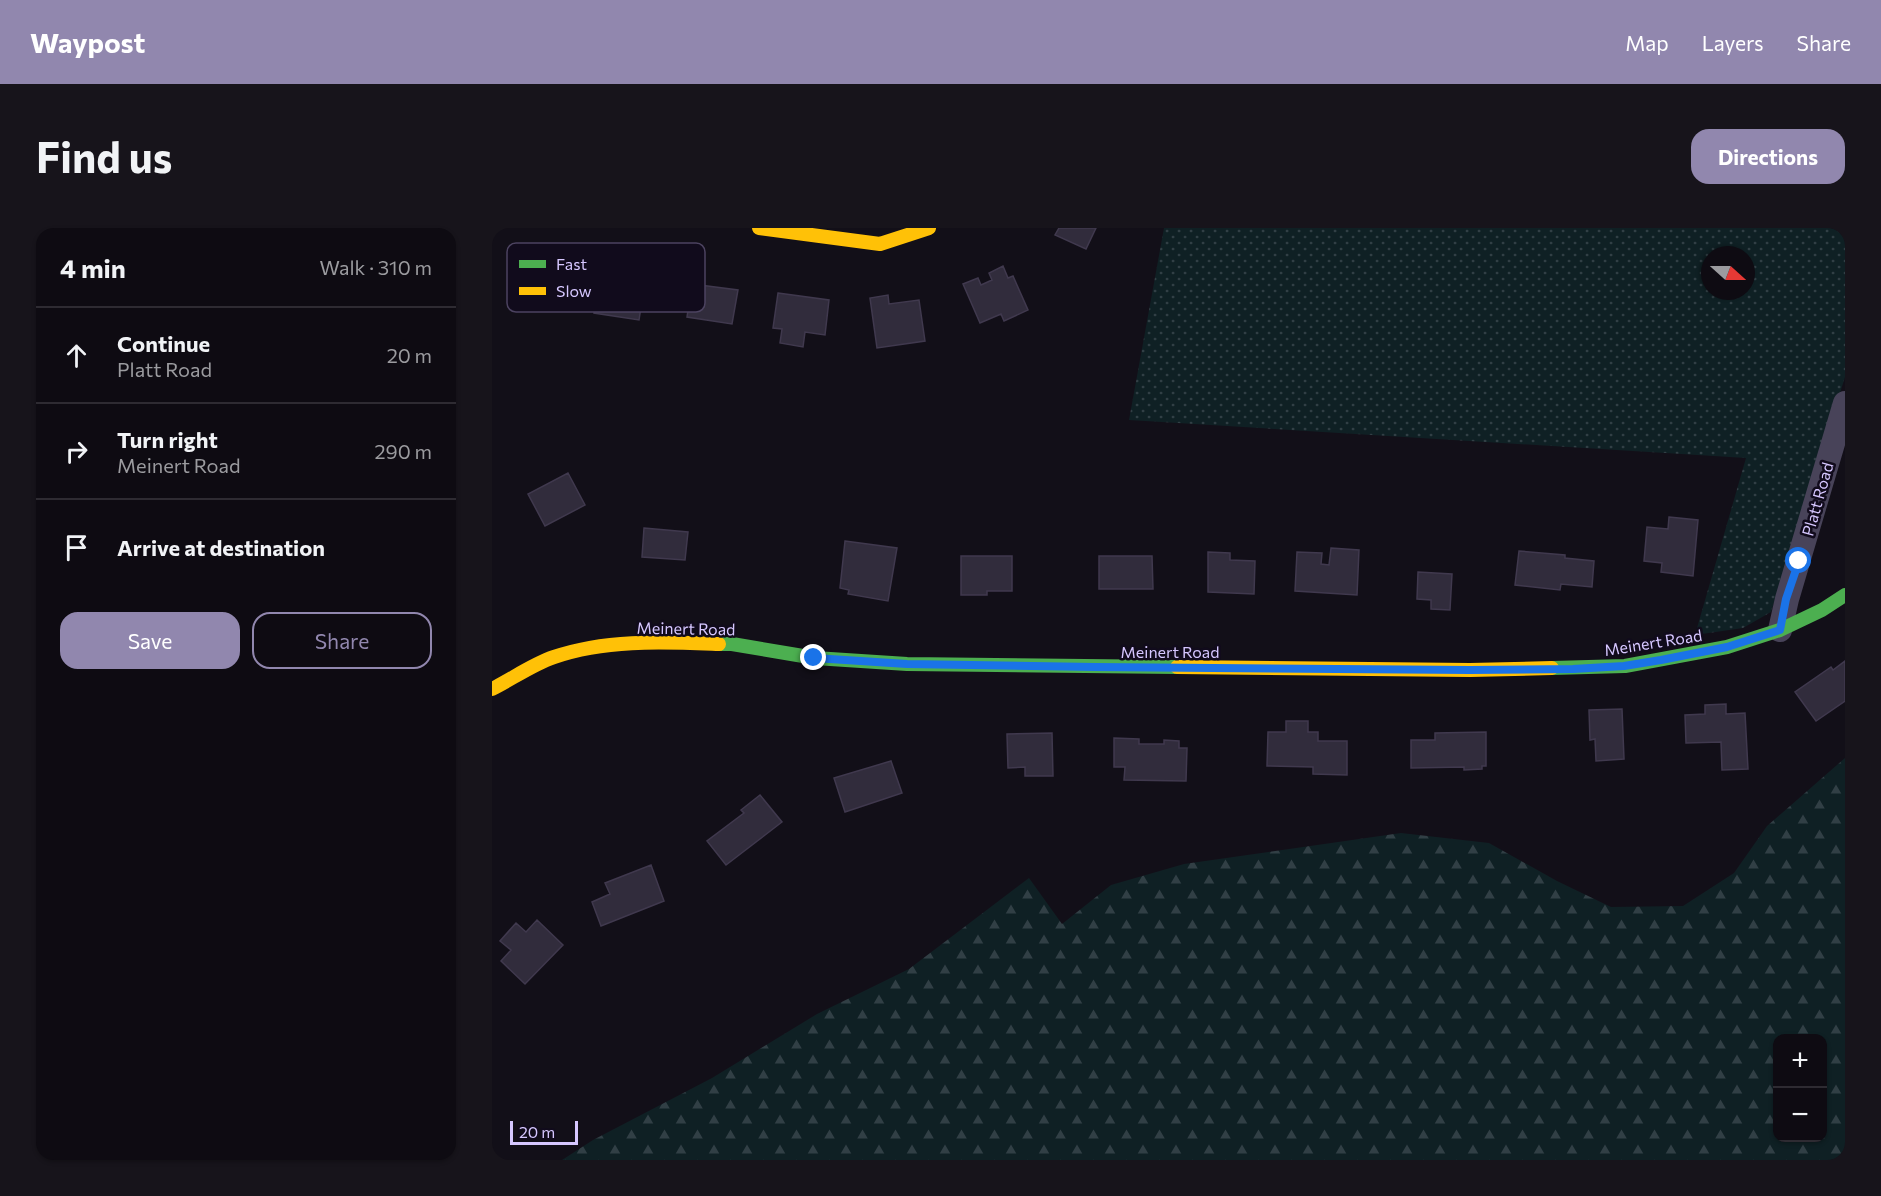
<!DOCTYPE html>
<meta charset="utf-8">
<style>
:root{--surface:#0e0b12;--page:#17141b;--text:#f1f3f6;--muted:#9b9b9f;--line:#2e2b32;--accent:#9187ae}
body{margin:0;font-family:Commissioner,sans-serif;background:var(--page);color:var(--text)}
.controls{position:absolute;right:18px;bottom:18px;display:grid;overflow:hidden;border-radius:12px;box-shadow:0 2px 4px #0004}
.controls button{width:54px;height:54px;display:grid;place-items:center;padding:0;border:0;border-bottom:2px solid var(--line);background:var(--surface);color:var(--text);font:30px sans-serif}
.compass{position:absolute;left:1209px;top:18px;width:54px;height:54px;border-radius:50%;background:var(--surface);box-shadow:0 2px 4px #0004;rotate:111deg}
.scale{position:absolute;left:18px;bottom:15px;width:68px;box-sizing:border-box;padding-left:6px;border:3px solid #d6c7ff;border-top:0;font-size:16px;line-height:21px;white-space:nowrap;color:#d6c7ff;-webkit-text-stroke:4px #110b1c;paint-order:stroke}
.stop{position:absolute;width:18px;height:18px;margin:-14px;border:4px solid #1a73e8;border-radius:50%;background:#fff}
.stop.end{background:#1a73e8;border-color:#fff;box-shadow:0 2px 6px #0008}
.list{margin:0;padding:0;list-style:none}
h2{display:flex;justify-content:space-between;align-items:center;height:78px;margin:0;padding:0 24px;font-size:26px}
h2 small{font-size:20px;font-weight:400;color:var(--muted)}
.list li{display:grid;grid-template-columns:39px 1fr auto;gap:18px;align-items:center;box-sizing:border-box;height:96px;padding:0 24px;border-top:2px solid var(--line)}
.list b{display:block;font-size:22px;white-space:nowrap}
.list p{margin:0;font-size:20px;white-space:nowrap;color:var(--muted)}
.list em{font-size:20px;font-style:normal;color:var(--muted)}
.actions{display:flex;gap:12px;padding:18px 24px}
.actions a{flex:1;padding:14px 0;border:2px solid var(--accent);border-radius:18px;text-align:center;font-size:21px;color:var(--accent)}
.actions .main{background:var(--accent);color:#fff}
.icon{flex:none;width:33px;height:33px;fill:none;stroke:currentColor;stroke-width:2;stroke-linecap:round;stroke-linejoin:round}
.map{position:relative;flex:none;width:1353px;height:932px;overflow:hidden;border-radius:18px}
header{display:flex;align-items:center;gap:36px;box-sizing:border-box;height:84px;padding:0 30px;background:var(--accent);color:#fff}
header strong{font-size:28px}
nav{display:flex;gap:33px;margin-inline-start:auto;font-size:21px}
.intro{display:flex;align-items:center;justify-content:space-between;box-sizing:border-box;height:144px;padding:0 36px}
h1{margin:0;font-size:42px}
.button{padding:15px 27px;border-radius:18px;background:var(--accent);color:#fff;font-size:21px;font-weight:700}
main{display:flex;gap:36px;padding:0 36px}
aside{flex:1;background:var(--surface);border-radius:18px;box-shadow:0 2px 4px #0004}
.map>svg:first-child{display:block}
.grass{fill:url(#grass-dots);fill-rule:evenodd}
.forest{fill:url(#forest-firs);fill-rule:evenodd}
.building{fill:#312c3c;stroke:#40394e;stroke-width:1.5}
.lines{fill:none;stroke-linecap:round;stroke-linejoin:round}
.street{stroke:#484359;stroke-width:24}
.fast{stroke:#4caf50;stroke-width:14}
.slow{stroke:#ffc107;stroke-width:14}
.route{stroke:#1a73e8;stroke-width:8}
.labels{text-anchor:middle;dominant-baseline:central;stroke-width:5;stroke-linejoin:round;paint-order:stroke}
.street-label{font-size:16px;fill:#d6c7ff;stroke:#110b1c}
.key{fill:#110b1c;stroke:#4c4360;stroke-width:1.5}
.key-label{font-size:16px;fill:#d6c7ff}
</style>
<header>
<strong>Waypost</strong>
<nav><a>Map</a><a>Layers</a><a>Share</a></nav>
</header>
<div class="intro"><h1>Find us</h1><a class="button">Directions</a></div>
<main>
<aside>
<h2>4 min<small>Walk · 310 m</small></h2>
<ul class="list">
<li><svg class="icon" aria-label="ahead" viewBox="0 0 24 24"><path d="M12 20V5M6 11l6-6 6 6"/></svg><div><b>Continue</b><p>Platt Road</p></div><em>20 m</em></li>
<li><svg class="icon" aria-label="right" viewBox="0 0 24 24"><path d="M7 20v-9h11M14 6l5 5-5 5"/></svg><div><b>Turn right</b><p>Meinert Road</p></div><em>290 m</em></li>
<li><svg class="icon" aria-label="arrive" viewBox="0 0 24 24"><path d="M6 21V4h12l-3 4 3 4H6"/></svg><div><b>Arrive at destination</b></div></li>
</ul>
<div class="actions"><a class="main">Save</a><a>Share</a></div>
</aside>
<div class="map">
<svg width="1353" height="932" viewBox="0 0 1353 932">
<defs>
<pattern id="grass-dots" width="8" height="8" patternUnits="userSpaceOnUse" patternTransform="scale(1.5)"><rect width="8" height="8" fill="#0f2024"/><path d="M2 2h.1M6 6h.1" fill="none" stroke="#313f45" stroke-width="1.8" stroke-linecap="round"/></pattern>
<pattern id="forest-firs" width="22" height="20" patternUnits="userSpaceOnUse" patternTransform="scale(1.5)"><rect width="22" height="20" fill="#0f2024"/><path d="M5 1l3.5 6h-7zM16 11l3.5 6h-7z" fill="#313f45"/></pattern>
</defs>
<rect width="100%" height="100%" fill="#120f18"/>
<path class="grass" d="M672 0H1353V149L1279 384 1251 400 1203 407 1254 230 637 192ZM1218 27H1254V63H1218Z"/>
<path class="forest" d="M1353 530V932H70L101 912 220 850 325 786 417 741 537 650 570 696 619 657 692 636 909 605 997 615 1065 653 1119 679 1191 678 1242 645 1275 598ZM1286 810H1330V910H1286Z"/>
<path class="building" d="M567 0H604L594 21 563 7Z
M511 38 516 50 521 48 536 82 512 93 509 86 488 95 471 56 486 50 489 57 500 52 497 45Z
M108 47 153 53 147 92 102 85Z
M200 56 246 62 240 96 195 89Z
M286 65 337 72 333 107 313 104 311 119 288 115 290 101 281 100Z
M396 67 397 76 427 72 433 113 385 120 378 70Z
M76 245 93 277 53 298 36 266Z
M1177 289 1206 292 1201 348 1169 344 1170 335 1152 333 1155 299 1176 301Z
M152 300 196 304 193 332 150 329Z
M353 313 405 320 396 373 356 366 357 362 348 360Z
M839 320 867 322 865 367 803 363 805 324 830 325 829 336 837 337Z
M1027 323 1073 327V330L1102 333 1100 359 1069 356 1068 362 1023 357Z
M716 324 738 325V332L763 333 762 366 716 364Z
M469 328H520V363H495V367H469Z
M607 328H660L661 361H607Z
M926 344 960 346 958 382 939 381V372L925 371Z
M1353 433V473L1324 493 1303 464 1339 439 1341 442Z
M1234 476V486L1253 485 1256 541 1230 542 1229 514 1194 515 1193 487 1213 486V477Z
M1130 481 1132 531 1104 533 1103 511 1098 512 1097 482Z
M794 493H816V504H826V513H855V547L821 546V539L775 538 776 504H794Z
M994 504V538H990V541L972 542V539L919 540V512H943V505Z
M560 505 561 548H533V539L516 540 515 506Z
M622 510 647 511V516H672V512L687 513V520H695L694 553 632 552 633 539H622Z
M399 533 410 565 353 584 342 550Z
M268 567 290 594 234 637 215 613 252 585 249 582Z
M159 637 172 673 109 698 100 674 118 666 113 655Z
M45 692 71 717 33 756 9 733 19 722 8 713 24 695 34 704Z"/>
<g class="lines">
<path class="street" d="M1288 402 1295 371 1353 175"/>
<path class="fast" d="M227 416H240L323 430 415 436 685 439
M1060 440 1133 438 1235 419 1288 402 1330 382 1353 367"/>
<path class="slow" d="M267 0 388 16 437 0
M685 439 978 442 1060 440
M0 461C20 451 41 436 62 429 114 411 172 414 227 416"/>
</g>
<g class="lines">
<path class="route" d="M322 430 415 436 603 439 978 442 1081 441 1132 438 1169 432 1235 419 1288 402 1294 371 1307 333"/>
</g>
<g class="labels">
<g class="street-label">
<text transform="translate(1325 271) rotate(-74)">Platt Road</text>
<text transform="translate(194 400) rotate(1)">Meinert Road</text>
<text transform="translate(1161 414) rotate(-9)">Meinert Road</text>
<text x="678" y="423">Meinert Road</text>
</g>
</g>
<rect x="15" y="15" width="198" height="69" rx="9" class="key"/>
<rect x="27" y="32" width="27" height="8" fill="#4caf50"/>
<rect x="27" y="59" width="27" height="8" fill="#ffc107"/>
<g class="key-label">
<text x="64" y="42">Fast</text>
<text x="64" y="69">Slow</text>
</g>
</svg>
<div class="controls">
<button>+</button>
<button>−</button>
</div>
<svg class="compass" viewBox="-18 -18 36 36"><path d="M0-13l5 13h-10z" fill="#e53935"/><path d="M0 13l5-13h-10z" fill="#9b9b9f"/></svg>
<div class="scale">20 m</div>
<div class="stop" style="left:1307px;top:333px"></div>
<div class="stop end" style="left:322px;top:430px"></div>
</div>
</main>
